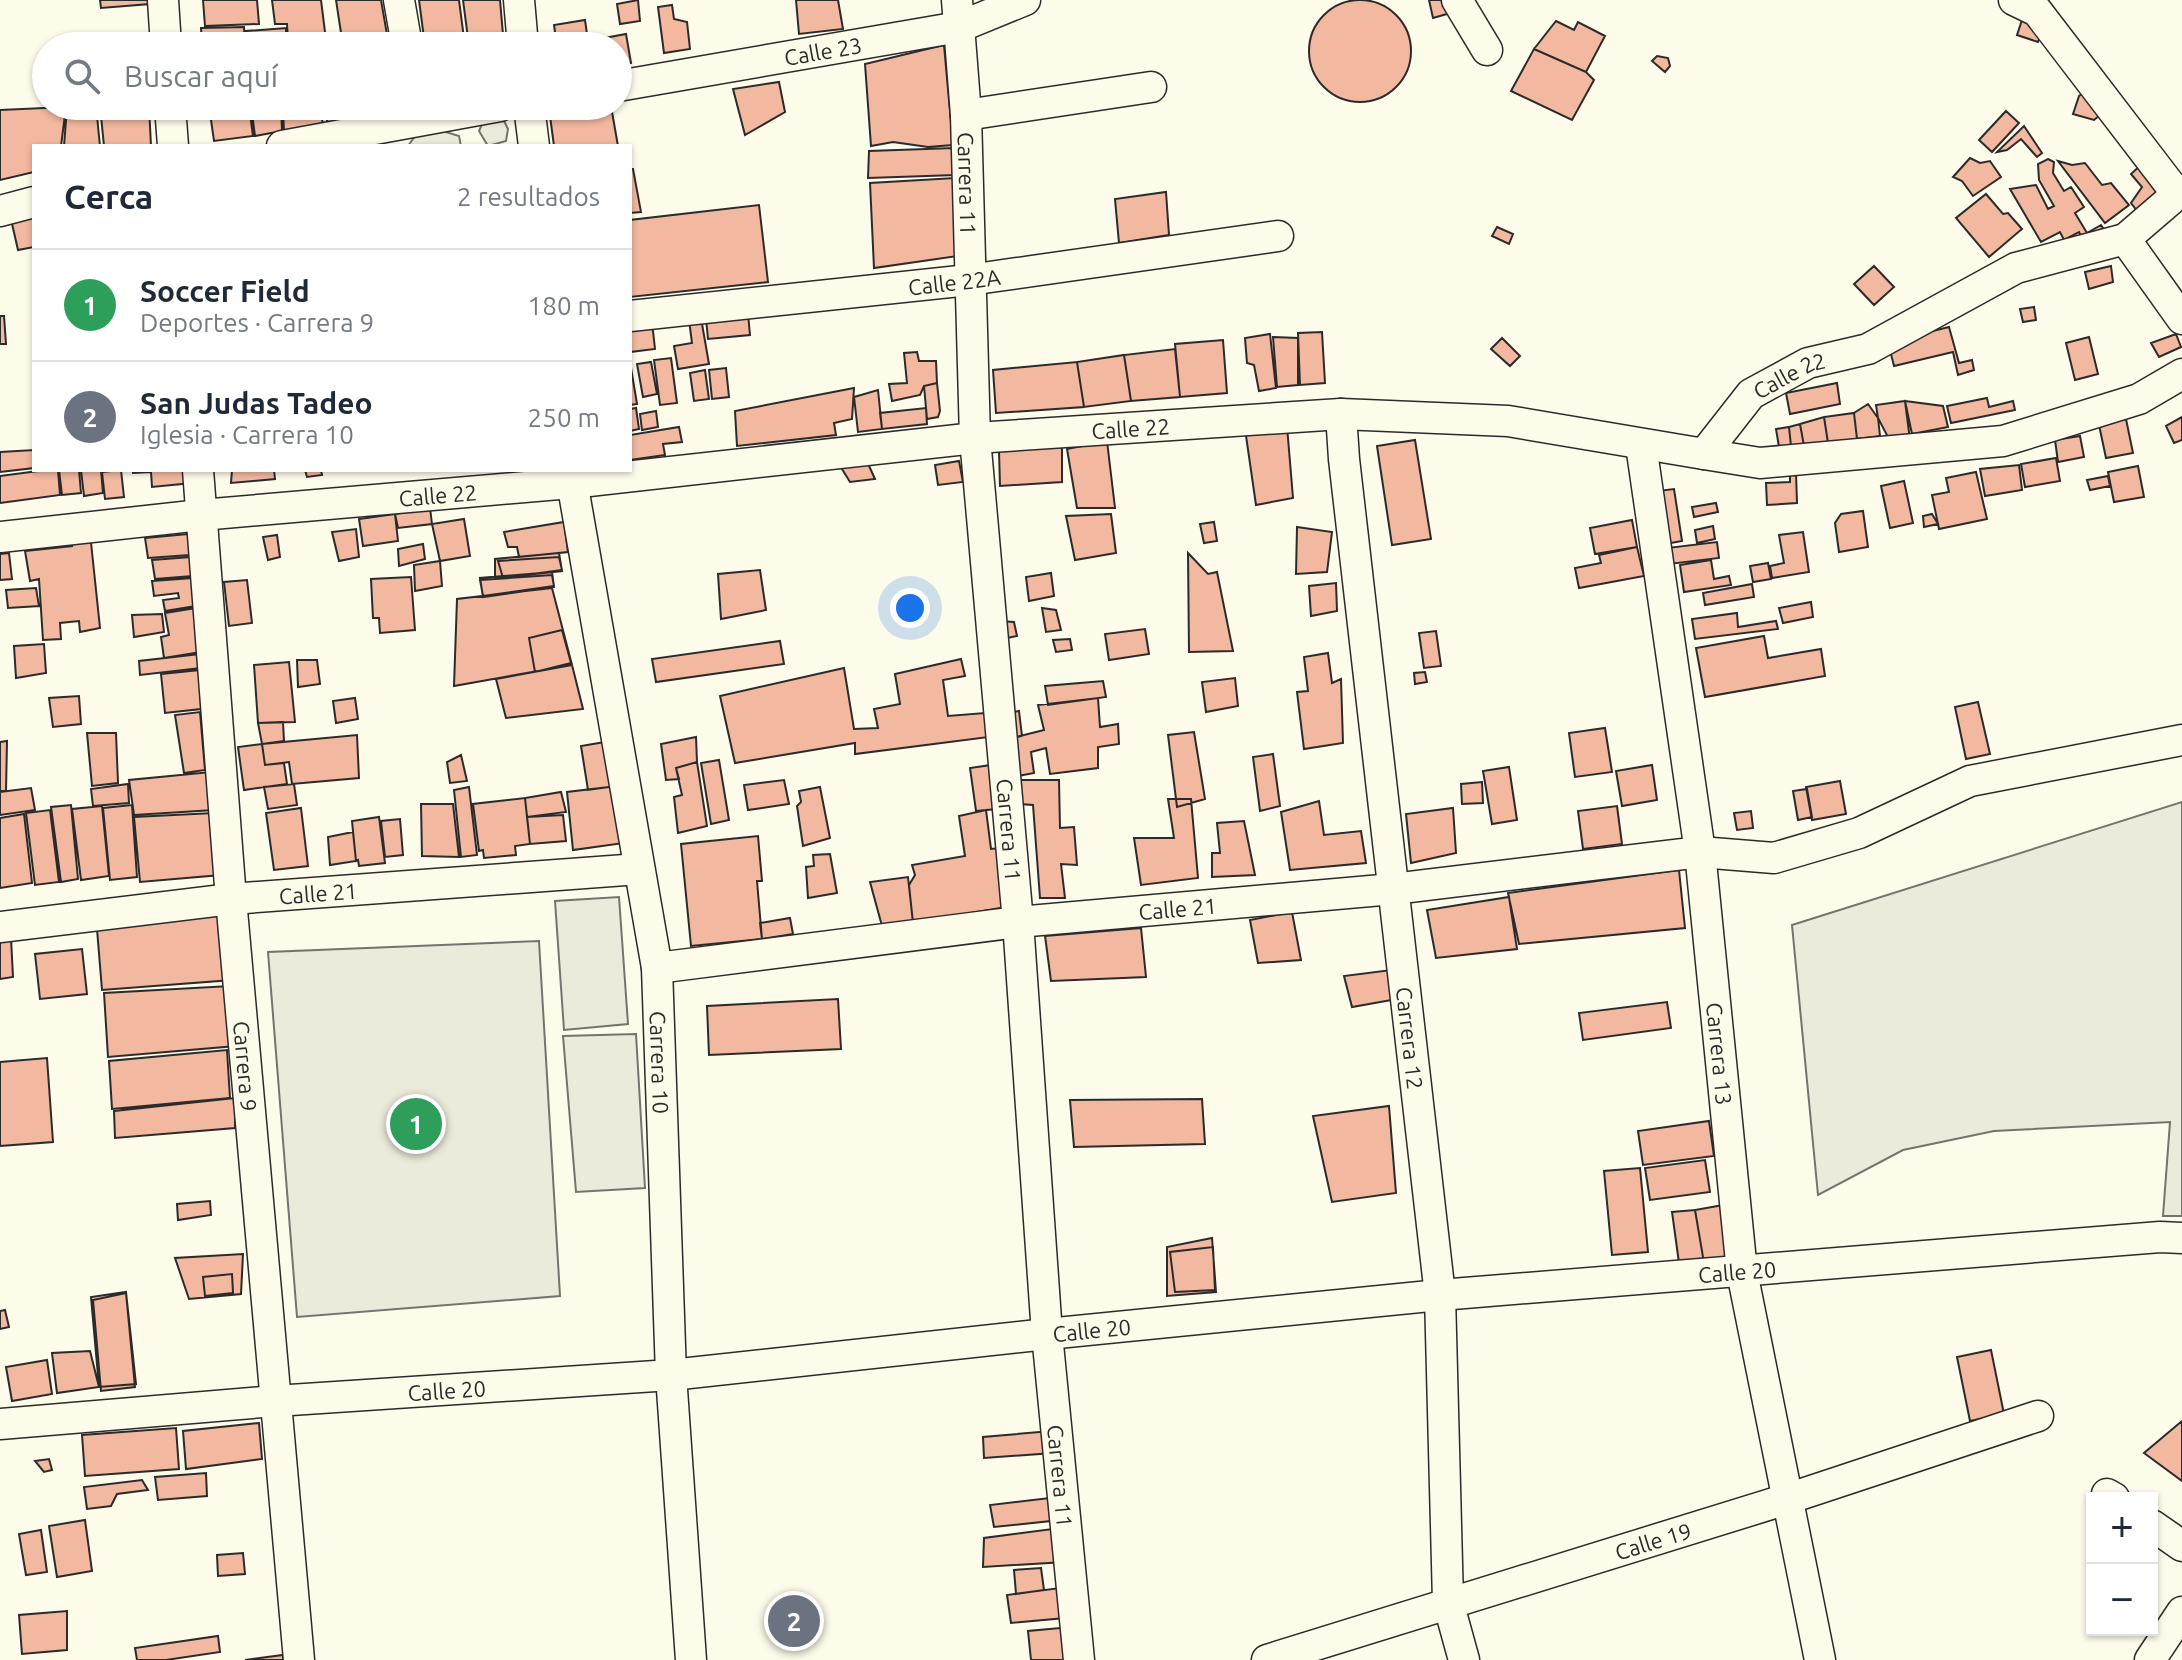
<!DOCTYPE html>
<html lang="es">
<meta charset="utf-8">
<style>
:root{--surface:#fff;--page:#f6f6f7;--text:#1f2937;--muted:#747a83;--line:#e0e1e3;--accent:#0b8043}
body{margin:0;font-family:Ubuntu,sans-serif;background:var(--page);color:var(--text)}
.controls{position:absolute;right:24px;bottom:24px;display:grid;overflow:hidden;border-radius:0px;box-shadow:0 2px 6px #0004}
.controls button{width:72px;height:72px;display:grid;place-items:center;padding:0;border:0;border-bottom:2px solid var(--line);background:var(--surface);color:var(--text);font:40px sans-serif}
.you{position:absolute;left:910px;top:608px;width:28px;height:28px;margin:-20px;border:6px solid #fff;border-radius:50%;background:#1a73e8;box-shadow:0 0 0 12px #1a73e833}
.badge{display:grid;place-items:center;width:52px;height:52px;border-radius:50%;background:var(--accent);color:#fff;font-size:26px;font-weight:700}
.pin{position:absolute;translate:-50% -50%;border:4px solid #fff;box-shadow:0 2px 8px #0006}
.list{margin:0;padding:0;list-style:none}
h2{display:flex;justify-content:space-between;align-items:center;height:104px;margin:0;padding:0 32px;font-size:34px}
h2 small{font-size:26px;font-weight:400;color:var(--muted)}
.list li{display:grid;grid-template-columns:52px 1fr auto;gap:24px;align-items:center;box-sizing:border-box;height:112px;padding:0 32px;border-top:2px solid var(--line)}
.list b{display:block;font-size:30px;white-space:nowrap}
.list p{margin:0;font-size:26px;white-space:nowrap;color:var(--muted)}
.list em{font-size:26px;font-style:normal;color:var(--muted)}
.icon{flex:none;width:44px;height:44px;fill:none;stroke:currentColor;stroke-width:2;stroke-linecap:round;stroke-linejoin:round}
.map{position:relative;flex:none;width:2182px;height:1660px;overflow:hidden}
.search{position:absolute;background:var(--surface);box-shadow:0 2px 6px #0004;left:32px;top:32px;width:600px;height:88px;display:flex;align-items:center;gap:20px;box-sizing:border-box;padding:0 28px;border-radius:44px;color:var(--muted);font-size:30px}
.panel{position:absolute;background:var(--surface);box-shadow:0 2px 6px #0004;left:32px;top:144px;width:600px;height:328px;border-radius:0px}
.map>svg:first-child{display:block}
.green{fill:#ecebdb;stroke:#74746e;stroke-width:2}
.building{fill:#f2b8a0;stroke:#2b2b2b;stroke-width:2}
.lines{fill:none;stroke-linecap:round;stroke-linejoin:round}
.minor-casing{stroke:#2b2b2b;stroke-width:33}
.minor{stroke:#fdfbea;stroke-width:30}
.labels{text-anchor:middle;dominant-baseline:central;stroke-width:6;stroke-linejoin:round;paint-order:stroke}
.street-label{font-size:22px;fill:#2b2b2b;stroke:#fdfbea}
</style>
<div class="map">
<svg width="2182" height="1660" viewBox="0 0 2182 1660">
<rect width="100%" height="100%" fill="#fdfbea"/>
<path class="green" d="M486 115 502 117 508 129 506 141 488 146 479 131Z
M423 125 459 136 461 146H408Z
M2182 802V1216H2163L2170 1122 1994 1131 1903 1150 1818 1195 1792 925Z
M619 897 628 1024 564 1030 555 901Z
M539 941 560 1296 297 1317 268 952Z
M636 1034 645 1188 576 1192 563 1036Z"/>
<path class="building" d="M1309 51a51 51 0 1 1 102 0a51 51 0 1 1-102 0Z
M100 0H150V4L101 8Z
M203 0H257L259 24 205 26Z
M272 0H321L326 40 288 41 287 24H275Z
M336 0H381L389 46H343Z
M419 0H459L465 46H425Z
M463 0H500L504 46H469Z
M638 0 640 21 620 24 617 4Z
M796 0H838L843 29 799 34Z
M1429 0H1444L1447 14 1433 18Z
M672 5 674 19 687 22 690 49 664 53 658 7Z
M2024 14 2043 29 2038 42 2017 35Z
M585 20 588 41 626 34 631 63 618 65V46H557L554 25Z
M1556 21 1574 30 1578 22 1605 36 1586 72 1534 49Z
M244 27 245 46H202L201 28Z
M286 28V46H247L246 31Z
M150 37V46H100V43Z
M944 45 953 145 928 147 893 142 871 146 865 64Z
M1534 49 1586 72 1594 80 1572 120 1511 91Z
M1657 56 1668 58 1670 66 1665 72 1652 61Z
M779 82 785 112 745 135 733 89Z
M2088 89 2105 111 2094 120 2073 114 2079 96Z
M75 106H96L100 146H64L67 108Z
M100 106H149L151 146H104Z
M209 106H249L253 136 214 141Z
M251 106H281L282 131 255 136Z
M283 106H320L323 125 284 133Z
M325 106H349L351 124 328 128Z
M352 106H398L400 115 354 124Z
M611 106 618 146H554L550 116Z
M66 107 61 146H34V172L0 180V110Z
M2006 111 2019 123 1992 152 1979 140Z
M2024 126 2042 153 2037 157 2021 139 2007 150 1997 152Z
M954 148 956 175 868 178 869 151Z
M1970 158 1980 163 1990 161 2001 177 1973 196 1962 181 1953 177Z
M2048 159 2054 162 2053 173 2064 191 2071 187 2084 207 2075 213 2087 233 2101 225 2103 228 2083 240 2079 232 2064 240 2060 232 2041 242 2010 189 2036 185 2048 209 2054 206 2039 180 2038 164Z
M2058 161 2072 165 2085 163 2102 185 2111 183 2129 205 2105 223Z
M2143 163 2165 187 2138 212 2131 203 2142 187 2131 174Z
M630 169H633L641 212 630 213Z
M955 178 958 256 874 268 870 183Z
M1166 192 1169 235 1119 243 1115 199Z
M1986 194 2003 214 2008 213 2022 229 1989 257 1956 218Z
M759 205 768 282 630 297V220Z
M34 209V247L18 250 10 215Z
M1497 227 1513 234 1509 244 1492 236Z
M1874 266 1894 287 1874 305 1854 284Z
M2111 266 2113 282 2089 289 2085 272Z
M2034 307 2036 320 2023 322 2020 309Z
M748 314 750 335 708 339 706 319Z
M0 316H4L6 344H0Z
M701 318 709 364 678 369 674 346 692 343 689 320Z
M652 322 655 349 630 352V325Z
M1949 327 1959 363 1972 360 1974 370 1958 375 1953 352 1894 366 1888 342Z
M1322 332 1325 383 1300 385 1298 333Z
M1270 334 1276 388 1259 391 1254 365 1247 363 1245 338Z
M2176 334 2181 347 2159 357 2151 343Z
M1273 337 1298 338V385L1277 387Z
M2089 337 2098 374 2075 380 2066 343Z
M1502 338 1520 356 1510 366 1491 349Z
M1223 340 1227 393 1180 397 1175 344Z
M1175 349 1180 397 1131 401 1124 355Z
M917 352 919 361H936L937 383 924 386 920 395 892 401 889 384 907 383 904 353Z
M1124 355 1131 401 1084 407 1077 362Z
M671 358 677 403 660 405 654 360Z
M630 362 637 404 630 405Z
M651 362 657 394 643 397 637 364Z
M1077 362 1084 407 996 413 993 370Z
M726 368 729 397 712 399 709 370Z
M705 370 709 399 694 401 690 373Z
M937 383 940 411 938 417 927 419 924 386Z
M1837 383 1840 404 1790 414 1786 393Z
M854 388 852 419 834 423 836 435 737 446 735 411Z
M878 390 882 429 858 432 854 397Z
M1987 398 1989 407 2013 401 2015 410 1951 423 1947 406Z
M1905 401 1910 440 1891 443 1878 418 1876 405Z
M1905 401 1943 406 1948 427 1912 434Z
M1868 404 1878 418 1880 436 1857 439 1854 413Z
M636 408 639 429 630 431V409Z
M926 408 927 424 882 429 880 413Z
M656 411 658 427 642 430 640 414Z
M1854 413 1857 439 1828 443 1824 417Z
M1824 417 1828 443 1804 446 1800 424Z
M2182 417V440L2174 443 2166 426Z
M2126 419 2133 453 2106 458 2099 425Z
M1800 424 1804 446H1791L1789 427Z
M1287 426 1293 498 1256 505 1245 429Z
M679 427 682 442 663 444 665 455 630 460V435Z
M1789 427 1791 446 1779 447 1776 429Z
M2080 436 2084 457 2058 462 2055 440Z
M1415 440 1431 539 1392 545 1377 446Z
M1107 441 1115 508H1077L1067 449Z
M1062 447V482L1000 486 999 451Z
M34 450V468L0 472V452Z
M865 457 875 479 850 482 837 461Z
M2056 458 2060 481 2025 487 2021 464Z
M959 461 963 482 938 485 935 465Z
M2019 465 2022 490 1985 496 1980 469Z
M2138 466 2144 497 2114 502 2108 472Z
M46 470H58L60 495 0 503V476Z
M59 470H79L81 493 62 495Z
M81 470H101L103 493 84 496Z
M121 470 124 497 105 499 102 472Z
M133 470H191L192 483 152 487 151 472 133 473Z
M232 470H274L275 479 231 483Z
M305 470H321L322 475 307 477Z
M1976 472 1987 519 1939 529 1932 495 1949 492 1946 478Z
M1790 473H1796L1797 503 1767 505 1766 483 1790 482Z
M2108 476 2110 486 2090 490 2087 480Z
M1904 481 1913 523 1890 528 1881 486Z
M1674 489 1682 541 1665 544 1657 491Z
M1716 503 1718 512 1694 517 1692 507Z
M430 508 432 524 398 528 395 514Z
M1863 511 1868 547 1839 552 1835 523 1841 514Z
M395 514 398 541 363 546 359 519Z
M1111 514 1116 553 1075 560 1066 516Z
M1932 514 1938 524 1924 527 1923 516Z
M464 519 470 556 440 561 432 524Z
M1632 520 1637 547 1595 554 1590 528Z
M564 522 568 552 519 557 517 547H508L504 532Z
M1214 522 1217 541 1204 543 1200 524Z
M1713 526 1715 539 1697 543 1695 530Z
M1297 527 1332 532 1327 572 1296 574Z
M356 529 359 557 339 561 332 532Z
M1803 532 1809 572 1772 578 1770 566 1784 563 1779 535Z
M90 533 100 628 80 632 79 621 60 623 61 639 43 640 39 579 30 581 25 551 72 546 71 534Z
M188 534 190 555 148 558 145 538Z
M277 535 280 557 268 560 263 537Z
M1717 542 1719 558 1669 564 1667 548Z
M423 544 425 559 399 566 398 549Z
M1637 547 1644 576 1579 588 1575 568 1601 563 1599 555Z
M9 553 12 579 0 580V554Z
M559 553 562 571 495 578V559Z
M1188 553 1208 574 1217 572 1233 651 1189 652Z
M191 557 193 576 155 579 152 560Z
M559 557 562 570 503 578 498 561Z
M1711 560 1714 579 1729 576 1731 585 1684 592 1680 565Z
M440 561 442 586 415 591 414 565Z
M1768 563 1771 579 1753 582 1750 566Z
M760 570 766 610 721 619 718 574Z
M552 572 554 587 483 597 480 578Z
M1051 573 1054 596 1029 601 1026 577Z
M552 575 554 586 483 596 480 580Z
M411 577 415 630 380 633 379 618H373L371 579Z
M193 578 196 606 165 611 163 600 179 598 178 593 154 596 152 581Z
M247 580 252 623 229 626 224 582Z
M1336 583 1337 611 1311 616 1309 586Z
M1752 584 1754 597 1705 605 1703 593Z
M36 588 39 606 8 608 6 590Z
M552 588 572 665 454 686 457 599Z
M1811 602 1813 617 1783 623 1779 608Z
M196 608 201 652 164 658 161 637 169 635 165 613Z
M1042 608 1056 610 1061 630 1046 632Z
M1737 613 1738 627 1776 621 1778 629 1695 639 1692 619Z
M162 614 164 632 134 637 132 615Z
M999 621 1014 622 1017 636 1002 639Z
M1145 629 1149 654 1109 660 1105 634Z
M562 630 571 663 535 672 529 638Z
M1436 631 1441 666 1424 668 1419 633Z
M1764 636 1768 658 1821 649 1825 676 1705 697 1696 648Z
M1070 639 1072 650 1056 652 1053 640Z
M780 641 784 664 656 682 652 659Z
M44 644 46 673 16 678 14 646Z
M1328 653 1332 683 1341 679 1343 743 1304 749 1297 692 1308 691 1304 657Z
M200 654 201 668 140 675 139 661Z
M961 659 965 676 943 680 948 716 985 713 989 737 855 754V743L735 763 720 696 844 668 854 729 878 728 874 709 900 704 895 674Z
M297 660H317L320 684 298 687Z
M289 662 295 722 258 723 254 665Z
M572 665 583 709 506 718 496 679Z
M200 670 201 709 165 713 161 674Z
M1425 672 1427 682 1415 684 1414 673Z
M1235 678 1238 706 1206 712 1202 682Z
M1103 681 1106 697 1048 705 1045 686Z
M79 696 81 724 53 727 49 698Z
M355 698 358 719 336 723 333 701Z
M1098 698 1100 727 1118 724 1119 744 1098 747V768L1050 774 1046 748 1031 752 1034 773 1018 776 1012 738 1044 730 1038 705Z
M1978 702 1990 754 1966 759 1955 707Z
M1019 711 1022 736 1012 738 1008 713Z
M200 712 205 770 184 773 175 715Z
M283 722 284 741 262 744 258 723Z
M1605 728 1612 772 1575 777 1569 733Z
M1194 732 1205 799 1177 807 1168 735Z
M87 733H116L118 783 92 786Z
M357 735 359 778 292 784 289 762 265 765 262 744Z
M696 737 697 762 676 768 679 779 666 780 661 744Z
M7 741 6 791H0V742Z
M611 741 617 786 588 790 581 746Z
M262 744 265 765 284 763 287 784 244 790 238 747Z
M1273 754 1280 806 1260 811 1253 757Z
M461 755 467 781 450 783 447 762Z
M719 760 729 820 711 824 701 763Z
M697 762 707 826 678 833 674 797 682 795 676 768Z
M991 765 997 809 976 811 970 768Z
M1652 765 1657 800 1622 806 1616 771Z
M1509 767 1517 820 1492 824 1483 771Z
M211 772 214 810 134 815 129 780Z
M784 780 789 804 748 810 744 785Z
M1017 780H1059L1060 828 1074 827 1077 865 1061 864 1065 898H1040L1033 805 1019 804Z
M1840 781 1846 814 1812 820 1806 787Z
M1482 782 1483 803 1462 804 1461 784Z
M128 784 129 803 93 806 91 789Z
M294 784 297 805 268 809 264 787Z
M617 786 624 843 573 850 567 792Z
M469 787 477 855 461 857 454 790Z
M820 787 830 838 803 846 797 806 801 802 799 791Z
M31 788 35 810 0 815V792Z
M1807 789 1812 817 1798 820 1793 791Z
M561 792 566 812 527 817 525 798Z
M525 798 530 844 515 846 516 855 484 858 483 850 479 851 473 804Z
M1168 799H1191L1198 878 1141 885 1134 838H1174Z
M1319 801 1324 835 1361 831 1366 863 1290 870 1281 812Z
M421 804H453L459 857 422 856Z
M71 805 78 879 61 882 51 807Z
M132 805 137 877 110 880 103 808Z
M102 806 109 876 81 880 72 809Z
M1617 806 1622 844 1583 849 1578 811Z
M301 808 308 866 274 870 266 813Z
M1453 808 1456 853 1411 863 1406 814Z
M50 810 59 882 35 885 26 813Z
M986 810 991 849 999 848 1006 907 913 923 909 885 915 875 912 865 965 856 959 816Z
M1751 811 1753 828 1737 830 1734 813Z
M214 813 221 875 140 882 134 817Z
M24 814 32 883 0 888V818Z
M563 815 566 841 530 844 527 817Z
M379 817 385 863 359 866 358 860 356 861 352 821Z
M400 819 403 855 385 857 381 821Z
M1244 821 1255 875 1212 877V853H1220L1217 823Z
M353 832 356 861 330 865 328 837Z
M758 836 762 881H757L762 939 691 946 681 844Z
M830 854 837 893 808 898 806 867 814 866 813 855Z
M1679 870 1685 928 1519 944 1508 893Z
M908 877 913 923 882 926 870 882Z
M1509 897 1517 949 1436 958 1427 910Z
M1292 912 1301 960 1258 963 1250 920Z
M225 913 232 980 102 990 97 929Z
M790 918 793 934 762 939 760 923Z
M1141 928 1146 977 1051 981 1045 936Z
M11 938 13 977 0 979V939Z
M82 949 87 994 40 999 35 954Z
M1399 969 1403 998 1352 1007 1344 976Z
M230 986 236 1046 108 1057 104 993Z
M838 999 841 1049 709 1055 707 1006Z
M1667 1002 1671 1028 1583 1040 1579 1013Z
M227 1050 230 1098 112 1109 109 1061Z
M47 1058 53 1142 0 1146V1062Z
M235 1098V1128L115 1138 114 1111Z
M1202 1099 1205 1144 1074 1147 1070 1100Z
M1389 1106 1396 1193 1332 1202 1313 1116Z
M1709 1121 1714 1156 1643 1165 1638 1131Z
M1705 1160 1710 1192 1650 1200 1645 1168Z
M1640 1168 1648 1252 1612 1255 1604 1171Z
M210 1201 211 1215 178 1220 177 1204Z
M1729 1204 1734 1259 1704 1263 1695 1210Z
M1695 1210 1704 1263H1679L1672 1212Z
M1212 1238 1216 1292 1167 1296V1247Z
M1213 1247 1215 1290 1175 1292 1170 1252Z
M243 1254 241 1294 189 1299 175 1258Z
M232 1274 233 1293 205 1296 203 1277Z
M126 1292 136 1384 99 1387 91 1297Z
M126 1293 135 1387 101 1391 93 1300Z
M5 1310 9 1327 0 1329V1311Z
M1991 1350 2004 1414 1970 1421 1957 1357Z
M90 1351 99 1387 57 1393 52 1353Z
M47 1360 52 1394 12 1401 6 1367Z
M2182 1421V1481L2144 1453Z
M259 1423 262 1459 186 1469 183 1431Z
M176 1428 179 1469 85 1476 82 1435Z
M1051 1431 1053 1453 984 1458 983 1437Z
M49 1459 52 1470 44 1472 35 1461Z
M206 1473 207 1496 158 1500 155 1477Z
M142 1480 148 1490 117 1494 111 1506 87 1509 84 1487Z
M1058 1497 1060 1520 994 1527 990 1505Z
M85 1520 92 1571 57 1577 49 1526Z
M1060 1528 1065 1562 983 1567 984 1538Z
M41 1530 47 1572 26 1575 19 1534Z
M243 1553 245 1574 218 1576 217 1555Z
M1041 1568 1044 1590 1016 1594 1014 1570Z
M1060 1588 1065 1618 1011 1623 1007 1595Z
M67 1611V1650L22 1654 19 1615Z
M1071 1627V1660H1031L1028 1631Z
M218 1636 220 1652 166 1660H137L135 1648Z
M283 1655V1660H245Z"/>
<g class="lines">
<defs>
<g id="minor">
<path d="M163 0 166 46"/>
<path d="M399 0 407 46"/>
<path d="M519 0 523 46"/>
<path id="s1" d="M957 0 966 115 975 438 1018 922 1047 1334 1079 1660"/>
<path d="M1457 0 1487 50"/>
<path d="M2014 0 2037 11 2177 194"/>
<path id="s2" d="M618 86 959 27 1025 0"/>
<path d="M170 106 173 146"/>
<path d="M529 106 534 146"/>
<path d="M966 115 1151 87"/>
<path d="M282 146 500 106"/>
<path d="M0 211 34 202"/>
<path d="M2125 239 2182 319"/>
<path id="s3" d="M630 316 969 280 1278 236"/>
<path id="s4" d="M1341 414 1344 459 1440 1295 1448 1602 1464 1660"/>
<path id="s5" d="M1641 445 1700 852 1742 1272 1820 1660"/>
<path d="M1704 454 1760 463 2003 441 2139 399 2182 374"/>
<path id="s6" d="M198 470 231 899 299 1660"/>
<path id="s7" d="M570 470 657 968 671 1375 691 1660"/>
<path id="s8" d="M0 537 201 515 571 483 975 438 1341 414 1508 421 1704 454 1751 394 1808 363 1868 349 2016 268 2125 239 2182 190"/>
<path id="s9" d="M0 927 231 899 639 869"/>
<path id="s10" d="M657 968 1018 922 1393 889 1700 852 1774 858 1859 833 1970 781 2182 740"/>
<path id="s11" d="M0 1424 275 1401 671 1375 1047 1334 1440 1295 2160 1237 2182 1238"/>
<path d="M2107 1494 2114 1498"/>
<path d="M2152 1525 2182 1546"/>
<path id="s12" d="M1267 1660 1787 1499 2038 1416"/>
<path d="M2150 1660 2182 1612"/>
</g>
</defs>
<use href="#minor" class="minor-casing"/>
<use href="#minor" class="minor"/>
</g>
<g class="labels">
<g class="street-label">
<text stroke="none"><textPath href="#s2" startOffset="208">Calle 23</textPath></text>
<text stroke="none"><textPath href="#s1" startOffset="184">Carrera 11</textPath></text>
<text stroke="none"><textPath href="#s3" startOffset="326">Calle 22A</textPath></text>
<text stroke="none"><textPath href="#s8" startOffset="1832">Calle 22</textPath></text>
<text stroke="none"><textPath href="#s8" startOffset="1136">Calle 22</textPath></text>
<text stroke="none"><textPath href="#s8" startOffset="440">Calle 22</textPath></text>
<text stroke="none"><textPath href="#s1" startOffset="832">Carrera 11</textPath></text>
<text stroke="none"><textPath href="#s9" startOffset="320">Calle 21</textPath></text>
<text stroke="none"><textPath href="#s10" startOffset="524">Calle 21</textPath></text>
<text stroke="none"><textPath href="#s4" startOffset="628">Carrera 12</textPath></text>
<text stroke="none"><textPath href="#s5" startOffset="614">Carrera 13</textPath></text>
<text stroke="none"><textPath href="#s7" startOffset="600">Carrera 10</textPath></text>
<text stroke="none"><textPath href="#s6" startOffset="598">Carrera 9</textPath></text>
<text stroke="none"><textPath href="#s11" startOffset="1744">Calle 20</textPath></text>
<text stroke="none"><textPath href="#s11" startOffset="1096">Calle 20</textPath></text>
<text stroke="none"><textPath href="#s11" startOffset="448">Calle 20</textPath></text>
<text stroke="none"><textPath href="#s1" startOffset="1480">Carrera 11</textPath></text>
<text stroke="none"><textPath href="#s12" startOffset="404">Calle 19</textPath></text>
</g>
</g>
</svg>
<div class="controls">
<button>+</button>
<button>−</button>
</div>
<div class="you"></div>
<div class="pin badge" style="left:416px;top:1124px;background:#2e9e5b">1</div>
<div class="pin badge" style="left:794px;top:1621px;background:#6b7280">2</div>
<div class="search"><svg class="icon" aria-label="search" viewBox="0 0 24 24"><circle cx="10" cy="10" r="6"/><path d="M15 15l6 6"/></svg>Buscar aquí</div>
<section class="panel">
<h2>Cerca<small>2 resultados</small></h2>
<ul class="list">
<li><span class="badge" style="background:#2e9e5b">1</span><div><b>Soccer Field</b><p>Deportes · Carrera 9</p></div><em>180 m</em></li>
<li><span class="badge" style="background:#6b7280">2</span><div><b>San Judas Tadeo</b><p>Iglesia · Carrera 10</p></div><em>250 m</em></li>
</ul>
</section>
</div>
